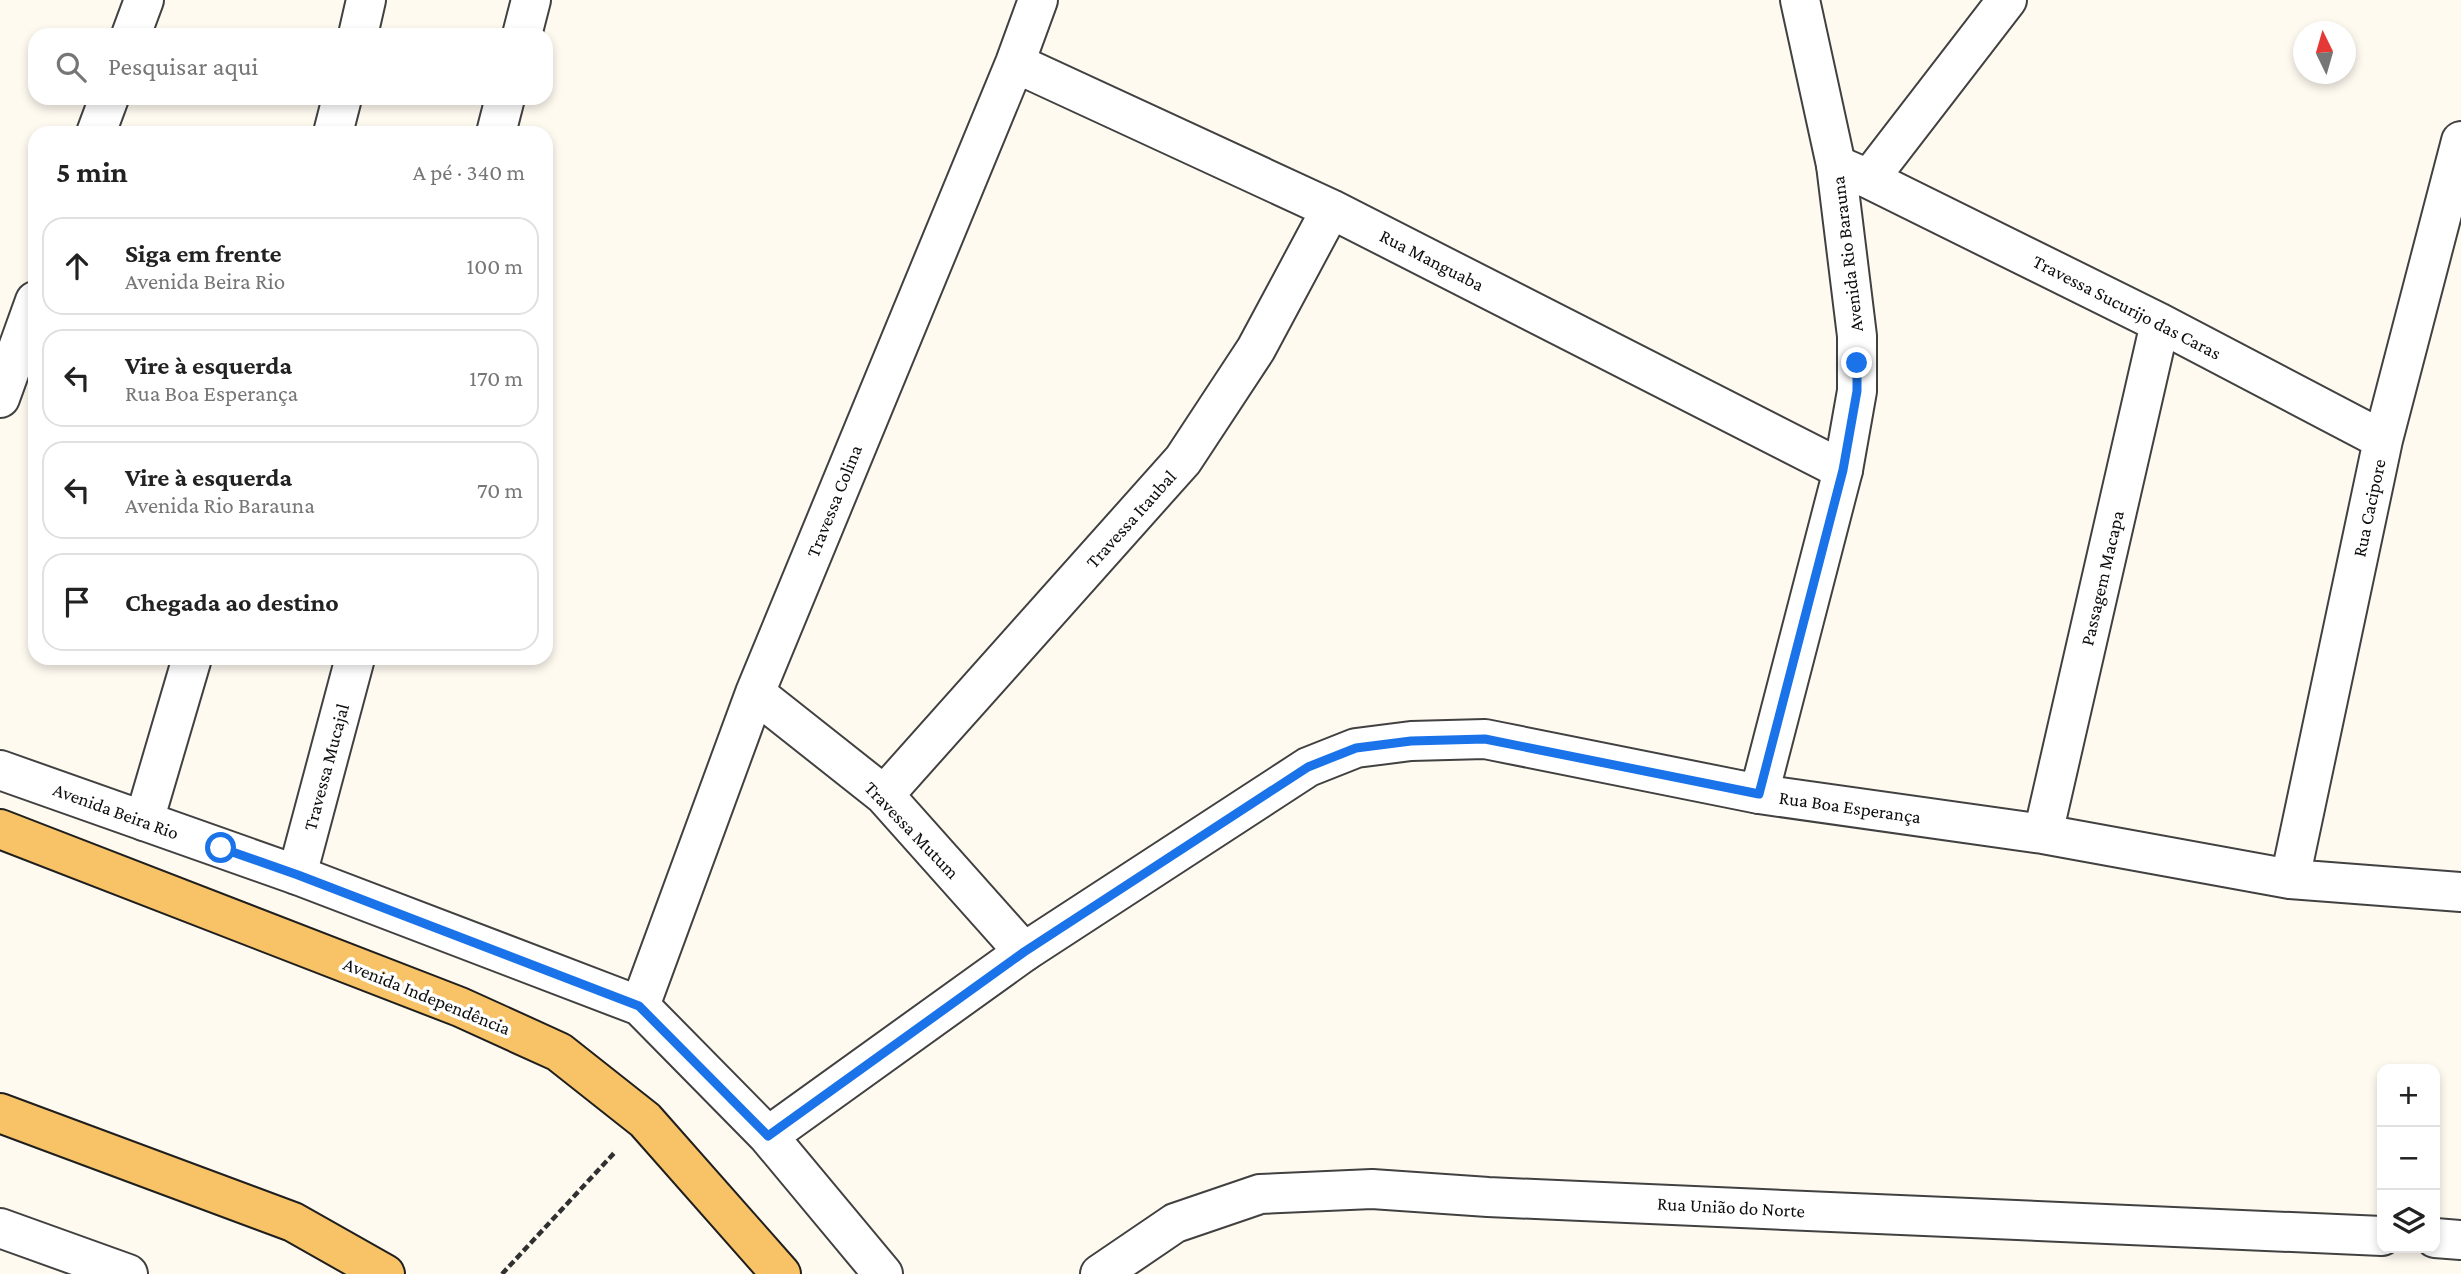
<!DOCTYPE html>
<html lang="pt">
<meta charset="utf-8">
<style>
:root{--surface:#fff;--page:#f6f6f6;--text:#222;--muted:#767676;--line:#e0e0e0}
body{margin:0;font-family:"Crimson Pro",serif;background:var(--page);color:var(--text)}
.controls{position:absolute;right:21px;bottom:21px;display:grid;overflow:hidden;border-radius:14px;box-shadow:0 4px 10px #0003}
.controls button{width:63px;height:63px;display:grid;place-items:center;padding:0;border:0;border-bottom:2px solid var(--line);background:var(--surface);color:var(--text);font:35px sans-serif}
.compass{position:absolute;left:2293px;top:21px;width:63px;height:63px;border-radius:50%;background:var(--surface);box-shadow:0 4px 10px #0003;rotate:355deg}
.stop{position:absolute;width:21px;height:21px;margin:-16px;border:5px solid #1a73e8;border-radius:50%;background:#fff}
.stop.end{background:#1a73e8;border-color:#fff;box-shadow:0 2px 7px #0008}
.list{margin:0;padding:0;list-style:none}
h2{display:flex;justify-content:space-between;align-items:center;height:91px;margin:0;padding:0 28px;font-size:30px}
h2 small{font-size:23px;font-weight:400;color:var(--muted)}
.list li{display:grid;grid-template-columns:46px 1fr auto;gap:21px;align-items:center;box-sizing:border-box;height:98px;margin:0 14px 14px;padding:0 14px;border:2px solid var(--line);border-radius:21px}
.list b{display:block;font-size:26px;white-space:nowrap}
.list p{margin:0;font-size:23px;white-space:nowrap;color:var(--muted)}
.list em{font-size:23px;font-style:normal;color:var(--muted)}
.icon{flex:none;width:38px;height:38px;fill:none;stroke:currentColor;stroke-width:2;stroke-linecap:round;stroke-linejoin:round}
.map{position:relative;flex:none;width:2461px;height:1274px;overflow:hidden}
.search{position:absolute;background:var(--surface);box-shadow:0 4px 10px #0003;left:28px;top:28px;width:525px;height:77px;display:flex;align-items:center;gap:18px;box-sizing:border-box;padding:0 24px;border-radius:21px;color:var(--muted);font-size:26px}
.panel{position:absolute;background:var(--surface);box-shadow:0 4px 10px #0003;left:28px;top:126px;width:525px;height:539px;border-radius:21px}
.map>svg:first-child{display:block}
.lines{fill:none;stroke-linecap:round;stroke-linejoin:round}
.minor-casing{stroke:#414141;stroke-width:42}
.tertiary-casing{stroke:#414141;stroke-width:42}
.primary-casing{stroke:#1f1f1f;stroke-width:42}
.path{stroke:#303030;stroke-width:4.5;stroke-dasharray:7 3.5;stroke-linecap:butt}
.minor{stroke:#fff;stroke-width:38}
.tertiary{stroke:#fff;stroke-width:38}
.primary{stroke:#f8c367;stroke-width:38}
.route{stroke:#1a73e8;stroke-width:9}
.labels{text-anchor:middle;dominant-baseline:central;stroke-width:7;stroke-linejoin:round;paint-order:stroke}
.street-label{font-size:19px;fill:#0e0e0e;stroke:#fff}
</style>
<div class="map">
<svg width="2461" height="1274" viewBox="0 0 2461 1274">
<rect width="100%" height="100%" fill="#fffaf0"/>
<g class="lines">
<defs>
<path id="minor" d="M131 35 144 0
M358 35 366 0
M522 35 531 0
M1015 63 1331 209 1843 470
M96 133 109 98
M333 133 342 98
M496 133 505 98
M1836 165 1869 179 2160 323 2383 440
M1869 179 2007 0
M0 398 35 301
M755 693 884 795 1024 952
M1759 794 2043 834 2290 879 2461 892
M884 795 1183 460 1256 349 1331 209
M144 821 192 658
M2043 834 2160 323
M297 875 355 658
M2290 879 2383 440 2461 141
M640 1006 755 693 1015 63 1038 0
M0 1228 128 1274
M2435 1238 2461 1240
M1100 1274 1175 1223 1260 1194 1372 1189 1488 1197 2382 1236"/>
<path id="tertiary" d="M0 770 297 875 640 1006 768 1136 883 1274
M768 1136 1024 952 1308 767 1356 748 1411 741 1485 739 1759 794 1843 470 1857 391V336L1836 165 1800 0"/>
<path id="primary" d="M0 829 460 1007 559 1052 645 1120 781 1274
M0 1113 293 1222 385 1274"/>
</defs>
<use href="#minor" class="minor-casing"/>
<use href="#tertiary" class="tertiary-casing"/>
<use href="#primary" class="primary-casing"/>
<path class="path" d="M502 1274 616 1151"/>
<use href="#minor" class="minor"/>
<use href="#tertiary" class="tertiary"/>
<use href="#primary" class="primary"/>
</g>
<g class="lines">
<path class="route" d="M221 848 298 875 639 1006 768 1136 1024 952 1308 767 1356 748 1411 741 1485 739 1759 794 1843 470 1857 391V363"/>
</g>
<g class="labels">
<g class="street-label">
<text transform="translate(1847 254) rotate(-97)">Avenida Rio Barauna</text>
<text transform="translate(1432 260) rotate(27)">Rua Manguaba</text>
<text transform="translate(2127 307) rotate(27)">Travessa Sucurijo das Caras</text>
<text transform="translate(834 501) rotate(-68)">Travessa Colina</text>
<text transform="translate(2369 508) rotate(-78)">Rua Cacipore</text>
<text transform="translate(1131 519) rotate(-48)">Travessa Itaubal</text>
<text transform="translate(2102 578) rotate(-77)">Passagem Macapa</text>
<text transform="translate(326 767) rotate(-75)">Travessa Mucajal</text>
<text transform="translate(1850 807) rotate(8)">Rua Boa Esperança</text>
<text transform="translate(116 811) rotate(20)">Avenida Beira Rio</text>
<text transform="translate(912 830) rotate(46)">Travessa Mutum</text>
<text transform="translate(427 996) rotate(22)">Avenida Independência</text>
<text transform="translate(1731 1207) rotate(3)">Rua União do Norte</text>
</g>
</g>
</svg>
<div class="controls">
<button>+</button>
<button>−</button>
<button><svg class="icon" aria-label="layers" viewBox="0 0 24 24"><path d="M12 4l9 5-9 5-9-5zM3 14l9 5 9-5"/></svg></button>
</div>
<svg class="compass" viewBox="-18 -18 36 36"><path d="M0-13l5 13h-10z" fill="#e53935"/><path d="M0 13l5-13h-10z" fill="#767676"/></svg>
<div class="stop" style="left:221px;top:848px"></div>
<div class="stop end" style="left:1857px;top:363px"></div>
<div class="search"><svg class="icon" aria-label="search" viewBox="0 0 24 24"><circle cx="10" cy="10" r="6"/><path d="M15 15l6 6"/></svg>Pesquisar aqui</div>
<section class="panel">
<h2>5 min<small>A pé · 340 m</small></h2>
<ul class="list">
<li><svg class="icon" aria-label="ahead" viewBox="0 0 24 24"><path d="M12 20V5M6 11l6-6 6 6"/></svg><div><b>Siga em frente</b><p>Avenida Beira Rio</p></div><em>100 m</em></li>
<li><svg class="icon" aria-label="left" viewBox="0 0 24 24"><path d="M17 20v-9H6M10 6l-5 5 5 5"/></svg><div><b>Vire à esquerda</b><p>Rua Boa Esperança</p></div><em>170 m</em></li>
<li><svg class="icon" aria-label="left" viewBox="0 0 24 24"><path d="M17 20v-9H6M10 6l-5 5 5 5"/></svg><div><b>Vire à esquerda</b><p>Avenida Rio Barauna</p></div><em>70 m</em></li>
<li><svg class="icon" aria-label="arrive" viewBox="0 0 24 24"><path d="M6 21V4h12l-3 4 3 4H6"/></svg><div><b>Chegada ao destino</b></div></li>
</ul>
</section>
</div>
